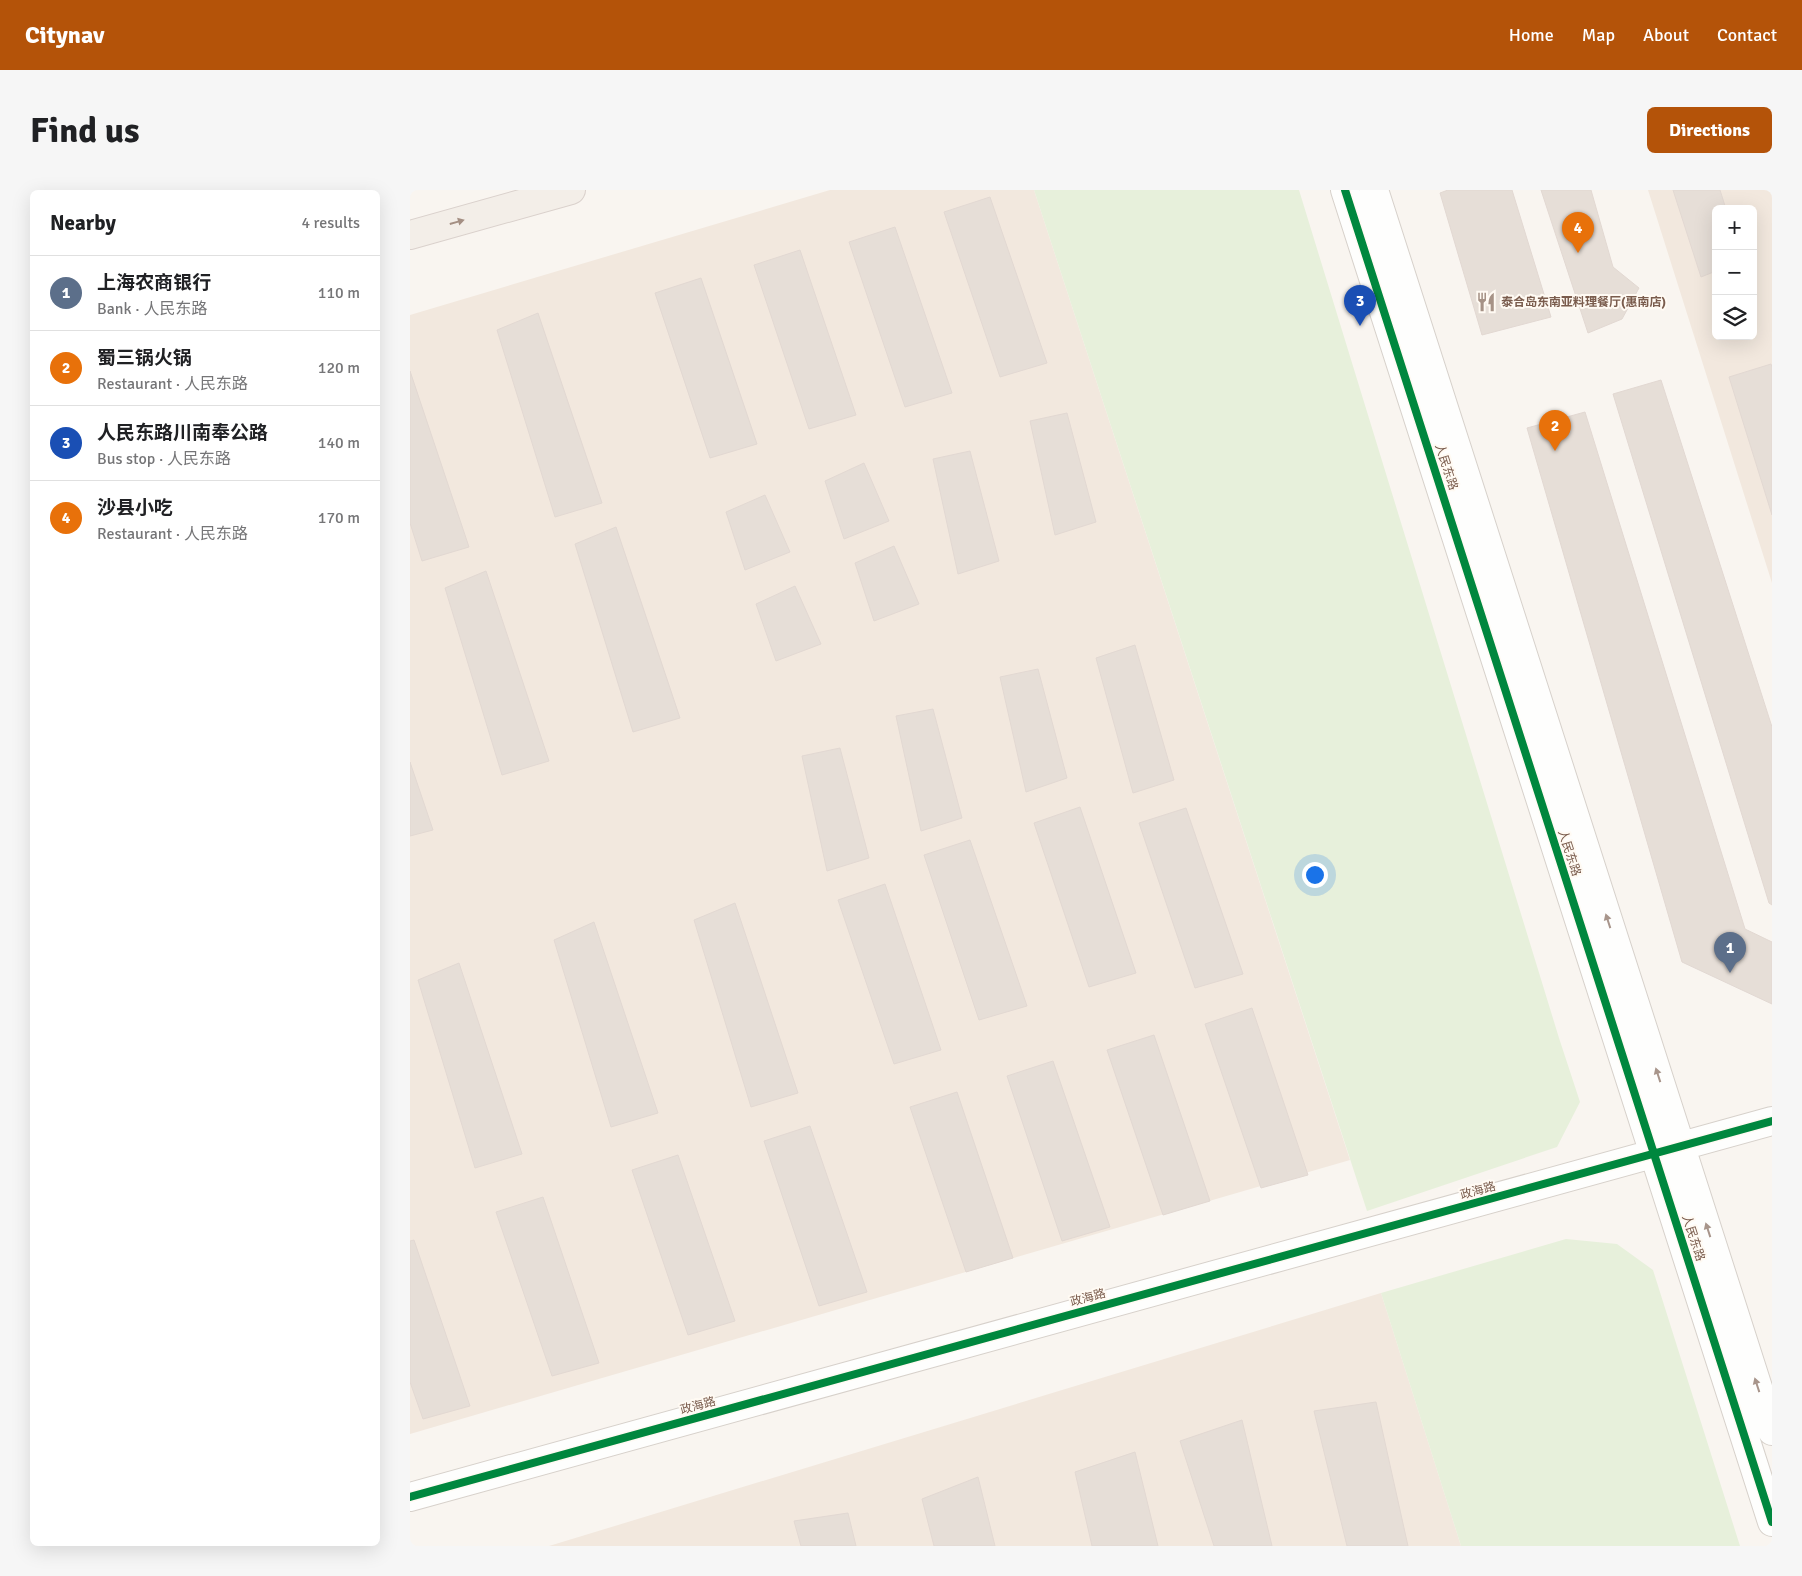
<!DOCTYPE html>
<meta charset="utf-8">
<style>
:root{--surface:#fff;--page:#f6f6f6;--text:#202124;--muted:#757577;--line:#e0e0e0;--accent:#b45309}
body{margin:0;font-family:Signika,"Noto Sans SC",sans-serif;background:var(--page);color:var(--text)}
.controls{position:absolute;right:15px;top:15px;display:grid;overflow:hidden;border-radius:8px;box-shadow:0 5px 20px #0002}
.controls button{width:45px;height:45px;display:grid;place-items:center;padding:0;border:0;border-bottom:1px solid var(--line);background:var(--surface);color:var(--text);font:25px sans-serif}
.you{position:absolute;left:904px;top:684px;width:18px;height:18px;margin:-12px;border:4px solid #fff;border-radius:50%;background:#1a73e8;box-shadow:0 0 0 8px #1a73e833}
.badge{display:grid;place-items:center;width:32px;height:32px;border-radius:50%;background:var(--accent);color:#fff;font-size:16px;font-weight:700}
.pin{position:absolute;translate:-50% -41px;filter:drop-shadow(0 1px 2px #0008)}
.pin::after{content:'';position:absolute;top:26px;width:18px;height:15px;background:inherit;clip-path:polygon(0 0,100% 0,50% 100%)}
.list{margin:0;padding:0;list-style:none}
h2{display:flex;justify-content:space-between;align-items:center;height:65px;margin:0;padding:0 20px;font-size:21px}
h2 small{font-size:16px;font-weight:400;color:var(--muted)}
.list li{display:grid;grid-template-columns:32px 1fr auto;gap:15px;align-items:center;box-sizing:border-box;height:75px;padding:0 20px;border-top:1px solid var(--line)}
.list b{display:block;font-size:19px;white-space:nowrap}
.list p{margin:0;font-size:16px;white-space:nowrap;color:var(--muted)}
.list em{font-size:16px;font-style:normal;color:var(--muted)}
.icon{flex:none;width:28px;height:28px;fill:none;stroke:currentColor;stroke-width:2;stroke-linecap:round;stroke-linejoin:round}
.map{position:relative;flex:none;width:1362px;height:1356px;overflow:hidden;border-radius:8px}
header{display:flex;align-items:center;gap:30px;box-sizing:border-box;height:70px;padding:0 25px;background:var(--accent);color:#fff}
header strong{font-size:24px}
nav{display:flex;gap:28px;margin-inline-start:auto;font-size:18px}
.intro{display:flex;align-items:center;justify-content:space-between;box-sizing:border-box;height:120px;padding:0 30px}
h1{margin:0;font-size:35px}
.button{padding:12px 22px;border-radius:8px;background:var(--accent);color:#fff;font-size:18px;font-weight:700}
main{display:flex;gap:30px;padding:0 30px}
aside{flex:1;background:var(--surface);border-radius:8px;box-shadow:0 5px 20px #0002}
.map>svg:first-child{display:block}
.residential{fill:#f2e8de;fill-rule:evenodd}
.green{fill:#e7f0db}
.building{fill:#e6ded7;stroke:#e2d8d2}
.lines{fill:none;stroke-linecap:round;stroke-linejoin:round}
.tertiary-casing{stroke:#d7d1cb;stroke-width:30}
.primary-casing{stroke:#dad1cc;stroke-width:30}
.tertiary{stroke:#fefefd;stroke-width:28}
.primary{stroke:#f3eee8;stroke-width:28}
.cycleway-casing{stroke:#fffaf3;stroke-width:11}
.cycleway{stroke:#00873e;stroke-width:8}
.oneway{fill:#a48f83}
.oneway2{fill:#a8958b}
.labels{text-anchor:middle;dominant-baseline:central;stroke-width:4;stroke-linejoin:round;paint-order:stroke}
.poi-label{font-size:12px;font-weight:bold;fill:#7a5c4d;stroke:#fffaf3;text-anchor:start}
.street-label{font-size:12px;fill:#7a5c4d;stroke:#fffaf3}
</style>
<header>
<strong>Citynav</strong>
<nav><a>Home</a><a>Map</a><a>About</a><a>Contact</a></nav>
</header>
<div class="intro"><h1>Find us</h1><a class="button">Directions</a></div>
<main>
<aside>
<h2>Nearby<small>4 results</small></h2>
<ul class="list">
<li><span class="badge" style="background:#5c6f8a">1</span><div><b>上海农商银行</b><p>Bank · 人民东路</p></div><em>110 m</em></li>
<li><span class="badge" style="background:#e8710a">2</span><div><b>蜀三锅火锅</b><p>Restaurant · 人民东路</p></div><em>120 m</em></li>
<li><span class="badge" style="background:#1a4fb4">3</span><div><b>人民东路川南奉公路</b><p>Bus stop · 人民东路</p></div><em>140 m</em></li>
<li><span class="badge" style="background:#e8710a">4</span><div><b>沙县小吃</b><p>Restaurant · 人民东路</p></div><em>170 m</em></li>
</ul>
</aside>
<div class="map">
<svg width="1362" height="1356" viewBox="0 0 1362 1356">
<rect width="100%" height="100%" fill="#f9f5f0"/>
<path class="residential" d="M420 0H624L940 970 0 1244V125Z
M1238 0H1362V393ZM1306 19H1343V146H1306Z
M971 1103 1051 1356H139Z"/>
<path class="green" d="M624 0H889L1149 848 1170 912 1147 957 957 1021Z
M1156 1049 1207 1054 1243 1080 1330 1356H1051L971 1103Z"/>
<path class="building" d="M1038 0H1102L1141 127 1072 145 1030 3Z
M1131 0H1181L1203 77 1229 98 1212 129 1178 143Z
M1263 0H1310L1316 19H1306V81L1291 87Z
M580 7 637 173 590 187 534 22Z
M485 37 542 203 495 217 439 52Z
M390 60 446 225 399 239 344 75Z
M291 88 347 254 300 268 245 103Z
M128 123 192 313 145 327 87 140Z
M1361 174 1362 177V325L1319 187Z
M0 181 59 357 12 371 0 333Z
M1251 190 1362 537V715L1359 713 1203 204Z
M1175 222 1335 739 1362 752V814L1272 772 1117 238Z
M657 223 686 332 645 345 620 231Z
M560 261 589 371 548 384 523 269Z
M454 273 479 331 434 349 415 291Z
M355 305 380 362 335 380 316 322Z
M206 337 270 528 223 542 165 354Z
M484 356 509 414 464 431 445 373Z
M76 381 139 571 92 585 35 398Z
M385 396 411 454 366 471 346 414Z
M725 455 764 590 723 603 686 468Z
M628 479 657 588 616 602 590 487Z
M523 519 552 628 511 641 486 526Z
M430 558 459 668 417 681 392 566Z
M0 572 23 640 0 646Z
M670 617 726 783 679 797 624 633Z
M776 618 833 784 785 798 729 633Z
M560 650 617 816 569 830 514 665Z
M475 694 531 860 484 874 428 710Z
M325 713 388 903 341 917 284 730Z
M184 732 248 923 201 937 144 750Z
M49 773 112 964 65 978 8 790Z
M842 818 898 985 851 998 795 834Z
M744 845 800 1011 753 1025 697 860Z
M643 871 700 1037 652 1051 597 886Z
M547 902 603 1068 556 1082 500 917Z
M400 936 457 1102 409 1116 354 951Z
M268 965 325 1131 278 1145 222 980Z
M133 1007 189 1173 142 1186 86 1022Z
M4 1050 60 1216 13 1229 0 1192V1051Z
M966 1212 998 1356H937L904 1221Z
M832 1230 862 1356H804L770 1251Z
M725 1262 748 1356H682L665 1282Z
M568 1287 585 1356H524L512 1309Z
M438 1323 446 1356H391L384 1331Z"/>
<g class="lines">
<defs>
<path id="tertiary" d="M935 0 1362 1332
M964 0 1362 1241
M0 1307 1362 931"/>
<path id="primary" d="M0 45 161 0"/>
</defs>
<use href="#tertiary" class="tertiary-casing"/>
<use href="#primary" class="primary-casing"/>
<use href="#tertiary" class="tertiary"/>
<use href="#primary" class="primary"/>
<defs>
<path id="cycleway" d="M935 0 1362 1332
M0 1307 1362 931"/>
</defs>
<use href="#cycleway" class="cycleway-casing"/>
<use href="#cycleway" class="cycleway"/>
</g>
<defs><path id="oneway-solid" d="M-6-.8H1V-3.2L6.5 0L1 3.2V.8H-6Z" transform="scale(1.25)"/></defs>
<use class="oneway" href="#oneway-solid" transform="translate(47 32) rotate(-16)"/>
<g class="oneway2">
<use href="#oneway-solid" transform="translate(1198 731) rotate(-108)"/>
<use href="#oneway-solid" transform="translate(1248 885) rotate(-108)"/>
<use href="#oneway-solid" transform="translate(1298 1040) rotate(-108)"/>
<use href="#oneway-solid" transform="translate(1347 1195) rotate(-108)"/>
</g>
<defs>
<symbol id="restaurant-bare" viewBox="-9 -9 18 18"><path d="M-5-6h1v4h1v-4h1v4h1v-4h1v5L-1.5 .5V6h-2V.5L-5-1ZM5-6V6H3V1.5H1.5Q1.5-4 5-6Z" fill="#a69286" stroke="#fffaf3" stroke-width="2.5" paint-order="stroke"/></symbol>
</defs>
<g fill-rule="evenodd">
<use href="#restaurant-bare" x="1062" y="98" width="28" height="28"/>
</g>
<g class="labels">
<g class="poi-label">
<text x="1091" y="112">泰合岛东南亚料理餐厅(惠南店)</text>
</g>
<g class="street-label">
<text transform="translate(1036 277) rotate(72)">人民东路</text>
<text transform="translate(1159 663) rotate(72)">人民东路</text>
<text transform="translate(1068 1001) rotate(-15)">政海路</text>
<text transform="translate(1283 1048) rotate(72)">人民东路</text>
<text transform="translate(678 1108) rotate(-15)">政海路</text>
<text transform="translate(288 1216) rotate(-15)">政海路</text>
</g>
</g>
</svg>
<div class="controls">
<button>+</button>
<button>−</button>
<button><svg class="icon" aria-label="layers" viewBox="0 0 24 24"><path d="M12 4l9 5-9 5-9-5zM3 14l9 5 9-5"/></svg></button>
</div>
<div class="you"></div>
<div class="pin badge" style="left:1320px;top:783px;background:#5c6f8a">1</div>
<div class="pin badge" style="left:1145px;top:261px;background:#e8710a">2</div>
<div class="pin badge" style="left:950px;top:136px;background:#1a4fb4">3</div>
<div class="pin badge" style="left:1168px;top:63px;background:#e8710a">4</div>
</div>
</main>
